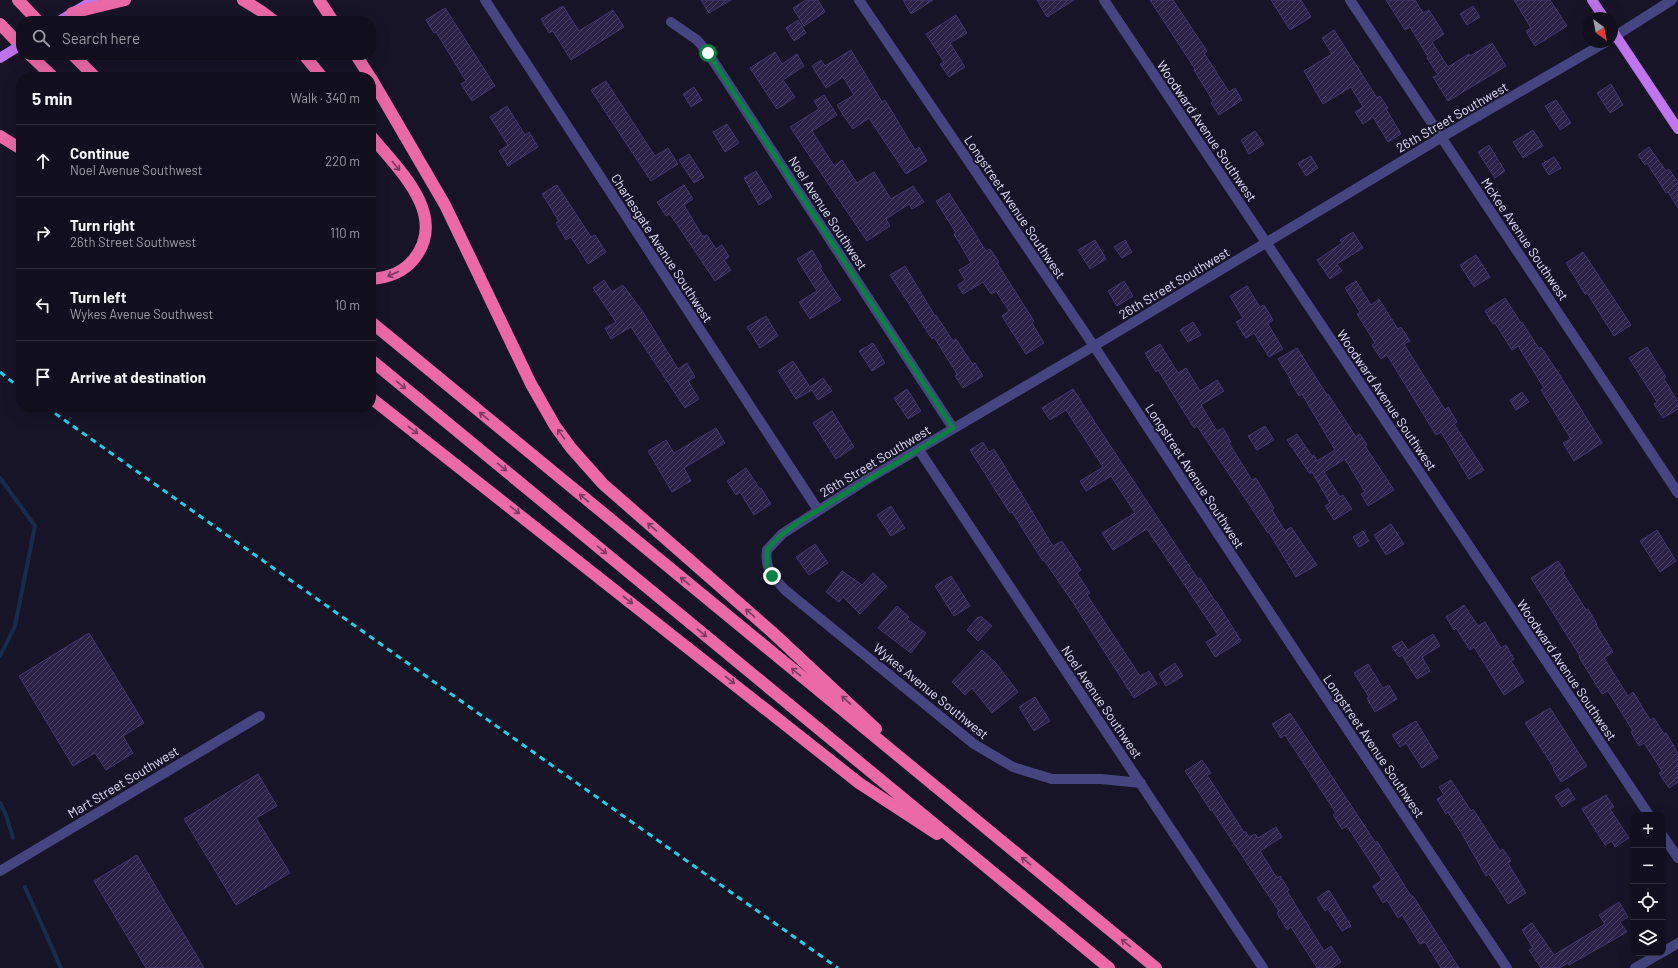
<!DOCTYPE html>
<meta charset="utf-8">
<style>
:root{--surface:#110f1e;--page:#1e1d2b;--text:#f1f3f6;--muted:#9c9ca4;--line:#302f3c}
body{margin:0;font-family:Barlow,sans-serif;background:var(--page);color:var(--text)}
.controls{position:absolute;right:12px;bottom:12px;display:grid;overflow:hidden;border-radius:8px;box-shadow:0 4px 16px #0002}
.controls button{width:36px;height:36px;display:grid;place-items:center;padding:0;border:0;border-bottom:1px solid var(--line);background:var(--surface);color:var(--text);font:20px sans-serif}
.compass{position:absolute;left:1582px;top:12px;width:36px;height:36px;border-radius:50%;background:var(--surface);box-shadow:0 4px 16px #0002;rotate:148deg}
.stop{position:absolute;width:12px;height:12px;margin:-9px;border:3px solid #0b8043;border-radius:50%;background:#fff}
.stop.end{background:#0b8043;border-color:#fff;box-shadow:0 1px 4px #0008}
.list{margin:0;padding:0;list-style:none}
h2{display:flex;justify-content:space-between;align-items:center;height:52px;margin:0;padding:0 16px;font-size:17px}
h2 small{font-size:13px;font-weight:400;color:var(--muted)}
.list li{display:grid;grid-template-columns:26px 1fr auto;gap:12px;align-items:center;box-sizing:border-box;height:72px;padding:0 16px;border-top:1px solid var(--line)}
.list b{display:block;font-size:15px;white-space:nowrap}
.list p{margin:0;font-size:13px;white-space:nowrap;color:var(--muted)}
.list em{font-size:13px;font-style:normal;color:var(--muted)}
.icon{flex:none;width:22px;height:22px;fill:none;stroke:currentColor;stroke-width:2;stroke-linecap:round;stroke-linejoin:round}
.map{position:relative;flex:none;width:1678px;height:968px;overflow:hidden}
.search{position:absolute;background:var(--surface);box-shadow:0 4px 16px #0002;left:16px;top:16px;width:360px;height:44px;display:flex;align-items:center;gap:10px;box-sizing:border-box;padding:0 14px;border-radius:16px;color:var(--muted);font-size:15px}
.panel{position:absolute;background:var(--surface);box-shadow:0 4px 16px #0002;left:16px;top:72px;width:360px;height:340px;border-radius:16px}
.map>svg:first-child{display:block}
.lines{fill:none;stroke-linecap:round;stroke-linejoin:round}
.stream{stroke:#182d4d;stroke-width:4}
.building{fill:url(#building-hatch);stroke:#423770}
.minor{stroke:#474581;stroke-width:10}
.major{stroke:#c074ed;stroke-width:10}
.highway{stroke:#ec69a8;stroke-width:12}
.rail{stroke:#23cfe3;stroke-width:3;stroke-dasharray:6 5;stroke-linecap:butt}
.major-bridge{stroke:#c074ed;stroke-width:10}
.oneway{stroke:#773a62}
.route{stroke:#0b8043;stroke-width:5}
.labels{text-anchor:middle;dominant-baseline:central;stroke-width:4;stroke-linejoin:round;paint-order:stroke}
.street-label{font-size:13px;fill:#e2dffb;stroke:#171428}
</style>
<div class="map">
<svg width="1678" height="968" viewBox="0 0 1678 968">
<defs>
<pattern id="building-hatch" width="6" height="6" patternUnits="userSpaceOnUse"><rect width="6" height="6" fill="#2a2247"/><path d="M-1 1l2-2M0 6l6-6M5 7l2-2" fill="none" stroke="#494262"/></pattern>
</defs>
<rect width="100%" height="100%" fill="#171428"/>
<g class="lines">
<path class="stream" d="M0 478 35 526 15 626 0 656
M0 803 6 815 13 838
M25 887 61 968"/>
</g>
<path class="building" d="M701 0H731L709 13Z
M806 0H818L825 12 804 26 793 8Z
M903 0H933L911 14Z
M1037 0H1074L1047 17Z
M1150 0H1173L1207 51 1204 53 1229 92 1235 88 1242 100 1219 115 1211 103 1213 101 1194 70 1195 69Z
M1271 0H1301L1311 17 1290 30Z
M1386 0H1415L1423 13 1429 10 1444 34 1432 42 1448 67 1469 54 1470 56 1492 43 1506 66 1448 101 1433 77 1438 75 1427 58 1428 57 1410 27 1405 30Z
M1514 0H1550L1567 26 1535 46 1526 31 1531 28Z
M563 6 579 31 613 10 624 27 571 60 553 31 549 33 541 19Z
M1473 6 1480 17 1467 25 1460 14Z
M445 8 495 86 472 101 461 84 466 81 436 32 434 33 426 20Z
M956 15 967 33 950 43 965 67 949 77 940 64 944 62 926 34Z
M798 20 806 33 794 41 786 28Z
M1334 30 1377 98 1380 96 1388 108 1386 109 1401 134 1388 142 1373 117 1363 124 1355 112 1363 107 1351 87 1323 104 1304 71 1332 54 1322 38Z
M851 50 882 102 885 100 915 150 919 147 927 161 906 174 869 118 853 129 845 118 837 105 854 95 843 77 826 88 812 66 821 60 825 66Z
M775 52 782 64 797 54 804 66 783 80 795 97 777 109 750 68Z
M606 81 655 156 668 148 678 164 651 181 591 90Z
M1611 84 1623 105 1610 113 1597 93Z
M694 87 702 100 691 107 683 94Z
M824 95 837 115 812 131 834 166 842 160 857 183 874 172 891 199 913 186 924 202 912 209 909 204 886 219 890 226 867 241 790 127 819 109 814 101Z
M1556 100 1571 123 1560 130 1545 106Z
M507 106 525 135 529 132 538 147 508 166 499 151 508 145 490 117Z
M727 124 739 143 725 152 713 132Z
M1533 130 1543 146 1523 158 1513 142Z
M1255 131 1264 144 1249 154 1241 140Z
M1489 145 1505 171 1495 178 1478 152Z
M1649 147 1666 171 1669 169 1678 182V208L1668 192 1666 193 1647 163 1645 165 1638 155Z
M689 154 704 177 694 183 679 160Z
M1311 156 1318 168 1306 176 1298 163Z
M1554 157 1561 168 1549 175 1542 164Z
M756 171 772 197 759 205 744 178Z
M557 185 591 237 595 235 606 252 588 264 571 237 566 240 556 223 559 221 542 194Z
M684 185 693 199 684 205 703 237 707 235 716 249 722 245 729 257 724 260 731 270 715 281 670 214 666 216 657 202Z
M949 193 986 251 990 249 999 262 997 263 1034 321 1032 323 1044 343 1026 354 1002 316 1009 311 996 291 991 294 983 282 963 294 958 285 965 280 959 270 971 263 954 234 956 233 936 201Z
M1353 232 1363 248 1337 264 1342 271 1330 279 1317 260 1342 243 1340 240Z
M1095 240 1106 259 1090 269 1078 250Z
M1125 240 1132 252 1122 258 1114 247Z
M812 250 822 267 820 268 841 300 810 319 799 302 817 291 797 259Z
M1583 252 1631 325 1614 336 1587 293 1585 294 1566 263Z
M1476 255 1490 277 1474 287 1460 265Z
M905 266 935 316 936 315 953 341 956 339 973 365 975 363 983 376 963 388 955 376 957 374 934 337 932 339 890 275Z
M604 280 612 292 623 285 643 312 678 369 687 363 695 377 688 381 699 399 685 408 631 327 611 339 605 328 616 322 593 288Z
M1124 281 1133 296 1117 306 1108 291Z
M1356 281 1371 305 1379 299 1398 329 1401 327 1410 341 1404 344 1445 410 1448 407 1457 422 1454 424 1484 470 1469 479 1441 432 1436 435 1387 355 1381 359 1372 345 1375 343 1357 314 1360 312 1345 288Z
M1247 286 1260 307 1264 305 1273 320 1268 324 1283 349 1269 357 1254 333 1246 338 1236 322 1243 318 1230 296Z
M1505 298 1521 323 1522 322 1539 349 1541 347 1561 377 1602 443 1574 461 1563 443 1571 439 1541 390 1544 388 1518 346 1512 350 1495 323 1493 324 1485 311Z
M766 316 778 336 760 348 747 327Z
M1193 322 1201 335 1188 342 1180 330Z
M873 343 885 363 872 371 859 351Z
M1160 344 1178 373 1186 368 1200 391 1217 380 1224 391 1201 405 1217 431 1223 428 1231 442 1229 443 1252 480 1256 478 1274 508 1272 510 1285 531 1291 527 1317 565 1296 577 1268 531V533L1197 426 1194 428 1158 370 1156 372 1145 353Z
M1647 347 1666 377 1664 379 1678 402V409L1663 418 1654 404 1657 402 1629 358Z
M1297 348 1327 395 1328 394 1356 437 1360 434 1367 445 1365 446 1394 490 1368 506 1361 494 1365 492 1345 459 1324 472 1340 497 1343 495 1352 509 1334 520 1325 506 1330 503 1312 472 1310 474 1287 440 1297 434 1312 456 1314 455 1317 461 1335 450 1302 394 1299 396 1290 381 1291 380 1278 359Z
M793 361 810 387 823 378 832 391 818 400 812 390 796 399 778 371Z
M907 389 921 411 908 419 894 398Z
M1073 389 1198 579 1200 578 1215 601H1216L1241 641 1215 657 1206 642 1218 635 1147 529 1113 550 1102 533 1135 513 1111 476 1086 491 1080 481 1103 467 1066 410 1050 420 1042 408Z
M1522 392 1529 402 1516 410 1510 400Z
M832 411 854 447 836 459 813 423Z
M1265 426 1274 440 1257 450 1248 436Z
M716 428 725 443 684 468 691 481 672 492 648 451 666 440 674 453Z
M983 442 989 452 994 449 1053 546 1062 541 1081 570 1077 573 1090 593 1087 595 1140 676 1149 671 1157 684 1134 698 1074 604 1044 560 1043 561 1012 512 1010 513 970 450Z
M746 468 760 489 761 488 771 504 754 515 740 492 736 495 727 481Z
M891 506 905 528 891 536 877 515Z
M1391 524 1404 544 1386 555 1374 535Z
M1657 530 1676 561 1660 572 1640 541Z
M1363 531 1369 541 1359 547 1353 537Z
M815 544 828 563 809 575 796 557Z
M1558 561 1565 571 1563 573 1586 610 1588 609 1597 624 1596 625 1613 652 1604 658 1628 696 1633 692 1650 720 1654 718 1664 734 1666 733 1678 753V782L1669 788 1659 773 1662 771 1644 743 1639 746 1631 732 1633 731 1608 691 1602 694 1579 657 1580 656 1531 578Z
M842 571 862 585 873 573 887 586 860 614 843 597 839 602 826 592Z
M951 576 970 606 954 616 935 586Z
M1464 605 1478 626 1485 622 1501 648 1506 645 1514 659 1511 661 1524 682 1504 695 1474 647 1470 650 1456 628 1454 630 1446 617Z
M897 606 909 617 907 619 926 633 911 653 878 628Z
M978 617H982L992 626 978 641 967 630Z
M89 633 144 723 123 736 133 753 106 770 95 753 73 766 19 676Z
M1433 634 1440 646 1422 657 1430 671 1417 679 1402 655 1399 657 1392 647 1402 641 1408 650Z
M982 650 996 663 1018 692 992 713 972 688 965 695 952 682Z
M1175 663 1183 676 1166 686 1159 674Z
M1368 664 1383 688 1389 685 1397 699 1375 712 1367 698 1369 697 1354 673Z
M1035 697 1050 721 1034 731 1019 707Z
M1550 708 1587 766 1561 782 1553 769 1554 768 1525 723Z
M1290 713 1377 845V841L1411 896H1413L1459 968H1441L1425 942 1420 944 1402 915 1398 918 1387 900 1383 903 1373 886 1382 880 1347 826 1342 829 1333 815 1336 813 1285 735 1281 738 1272 724Z
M1416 721 1438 758 1422 768 1406 743 1400 747 1392 735Z
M1202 760 1211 773 1207 775 1244 832H1246L1249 837 1255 834 1258 838 1276 827 1282 837 1260 851 1277 878 1280 876 1289 890 1287 891 1324 951 1331 946 1341 962 1332 968H1317L1291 927 1287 930 1277 913 1279 911 1258 880 1212 810 1211 811 1185 771Z
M258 774 277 806 256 818 290 873 236 905 184 819Z
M1451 780 1471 811 1473 809 1500 851 1503 849 1511 861 1508 863 1526 893 1508 904 1489 874 1486 876 1462 834 1448 812 1446 814 1437 799 1444 795 1439 787Z
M1568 788 1575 799 1562 807 1555 796Z
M1606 795 1614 807 1610 809 1629 838 1615 847 1612 841 1605 845 1582 809Z
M137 855 204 968H146L94 881Z
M1329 890 1351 926 1342 931 1328 909 1325 911 1317 898Z
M1619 902 1628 917 1620 922 1627 932 1569 965 1568 963 1559 968H1541L1529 950 1533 948 1522 930 1532 923 1554 955 1605 924 1599 915Z"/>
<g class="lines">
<path class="minor" d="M485 0 818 510
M859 0 1094 346 1307 669 1507 968
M1104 0 1649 815
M1350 0 1678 493
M671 22 697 40 708 53 953 428
M1612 38 1672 0
M919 450 1263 968
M1141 783 1101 779H1052L1013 767 974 744 785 590C773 577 764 568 767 550L782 534 866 480 1094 346 1442 137 1606 42
M1663 836 1678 858
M0 871 260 716
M1663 952 1678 943
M1635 968 1661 953"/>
<path class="major" d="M1592 0 1604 18
M59 21 94 0
M1612 30 1678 129"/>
<path class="highway" d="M18 0 38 21
M243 0 261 11 274 21
M319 0 333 21
M72 13 125 0
M0 24 21 46
M30 55 53 77
M73 55 95 77
M304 55 322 77
M356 55 370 77
M371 78 445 205 531 384 555 426 571 448 603 484 772 632 876 729
M0 136 21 149
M371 136C398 169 449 215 414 259 404 272 387 278 371 279
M371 322 1156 968
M371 360 1109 968
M371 398 859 783 937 834"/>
<path class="rail" d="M0 372 21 389
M46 407 838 968"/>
<path class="major-bridge" d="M0 58 21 45"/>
</g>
<defs><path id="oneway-shaft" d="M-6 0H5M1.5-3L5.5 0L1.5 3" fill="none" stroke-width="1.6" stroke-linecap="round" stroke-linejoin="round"/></defs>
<g class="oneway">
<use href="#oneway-shaft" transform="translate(396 166) rotate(51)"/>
<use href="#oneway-shaft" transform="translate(393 274) rotate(156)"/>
<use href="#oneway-shaft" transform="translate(401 385) rotate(39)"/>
<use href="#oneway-shaft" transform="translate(484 416) rotate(-141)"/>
<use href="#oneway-shaft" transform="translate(413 430) rotate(38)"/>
<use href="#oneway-shaft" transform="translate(561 434) rotate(-125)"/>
<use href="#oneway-shaft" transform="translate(502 467) rotate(39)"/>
<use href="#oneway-shaft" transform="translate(584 498) rotate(-141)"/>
<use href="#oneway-shaft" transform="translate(515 510) rotate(38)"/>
<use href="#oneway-shaft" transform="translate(652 527) rotate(-139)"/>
<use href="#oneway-shaft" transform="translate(602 550) rotate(40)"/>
<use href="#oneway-shaft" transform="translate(685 581) rotate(-141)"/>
<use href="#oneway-shaft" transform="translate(628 600) rotate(38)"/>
<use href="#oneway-shaft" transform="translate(750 613) rotate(-139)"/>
<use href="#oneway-shaft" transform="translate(702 633) rotate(40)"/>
<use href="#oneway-shaft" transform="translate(796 672) rotate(-141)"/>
<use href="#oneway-shaft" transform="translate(730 680) rotate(38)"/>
<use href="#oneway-shaft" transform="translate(846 700) rotate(-137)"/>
<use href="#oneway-shaft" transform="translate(1026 861) rotate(-141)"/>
<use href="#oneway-shaft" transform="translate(1126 943) rotate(-141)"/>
</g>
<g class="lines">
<path class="route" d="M708 53 953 428C912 455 869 478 828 504 807 517 782 530 767 550V568L772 576"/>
</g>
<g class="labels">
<g class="street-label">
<text transform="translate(1452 117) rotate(-30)">26th Street Southwest</text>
<text transform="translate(1207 131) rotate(56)">Woodward Avenue Southwest</text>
<text transform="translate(1015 207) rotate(56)">Longstreet Avenue Southwest</text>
<text transform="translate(828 213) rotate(57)">Noel Avenue Southwest</text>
<text transform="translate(1525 239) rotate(56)">McKee Avenue Southwest</text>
<text transform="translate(662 248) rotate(57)">Charlesgate Avenue Southwest</text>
<text transform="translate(1174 283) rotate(-31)">26th Street Southwest</text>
<text transform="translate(1387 400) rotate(56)">Woodward Avenue Southwest</text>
<text transform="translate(875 461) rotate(-31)">26th Street Southwest</text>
<text transform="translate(1195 476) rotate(57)">Longstreet Avenue Southwest</text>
<text transform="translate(1567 670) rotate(56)">Woodward Avenue Southwest</text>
<text transform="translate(931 691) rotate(39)">Wykes Avenue Southwest</text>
<text transform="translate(1102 702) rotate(56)">Noel Avenue Southwest</text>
<text transform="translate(1374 746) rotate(56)">Longstreet Avenue Southwest</text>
<text transform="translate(123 782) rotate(-31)">Mart Street Southwest</text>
</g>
</g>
</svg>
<div class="controls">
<button>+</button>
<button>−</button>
<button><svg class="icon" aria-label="locate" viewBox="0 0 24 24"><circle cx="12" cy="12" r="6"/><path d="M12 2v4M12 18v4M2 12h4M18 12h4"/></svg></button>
<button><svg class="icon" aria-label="layers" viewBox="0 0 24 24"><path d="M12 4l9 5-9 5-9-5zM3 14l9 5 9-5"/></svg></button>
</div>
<svg class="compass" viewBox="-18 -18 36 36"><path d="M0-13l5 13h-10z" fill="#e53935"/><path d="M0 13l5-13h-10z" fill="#9c9ca4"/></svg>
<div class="stop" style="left:708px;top:53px"></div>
<div class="stop end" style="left:772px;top:576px"></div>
<div class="search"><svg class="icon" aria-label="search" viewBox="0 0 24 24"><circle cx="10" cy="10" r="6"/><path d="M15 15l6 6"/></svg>Search here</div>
<section class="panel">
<h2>5 min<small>Walk · 340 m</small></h2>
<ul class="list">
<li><svg class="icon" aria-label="ahead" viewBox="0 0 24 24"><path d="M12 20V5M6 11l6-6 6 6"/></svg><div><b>Continue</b><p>Noel Avenue Southwest</p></div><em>220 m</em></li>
<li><svg class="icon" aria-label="right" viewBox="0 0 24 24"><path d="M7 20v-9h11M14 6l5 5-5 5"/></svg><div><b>Turn right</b><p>26th Street Southwest</p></div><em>110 m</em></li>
<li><svg class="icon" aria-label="left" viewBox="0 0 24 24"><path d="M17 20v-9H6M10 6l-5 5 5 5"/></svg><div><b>Turn left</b><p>Wykes Avenue Southwest</p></div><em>10 m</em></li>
<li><svg class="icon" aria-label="arrive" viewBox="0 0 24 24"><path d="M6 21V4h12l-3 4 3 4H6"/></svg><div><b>Arrive at destination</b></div></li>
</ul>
</section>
</div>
